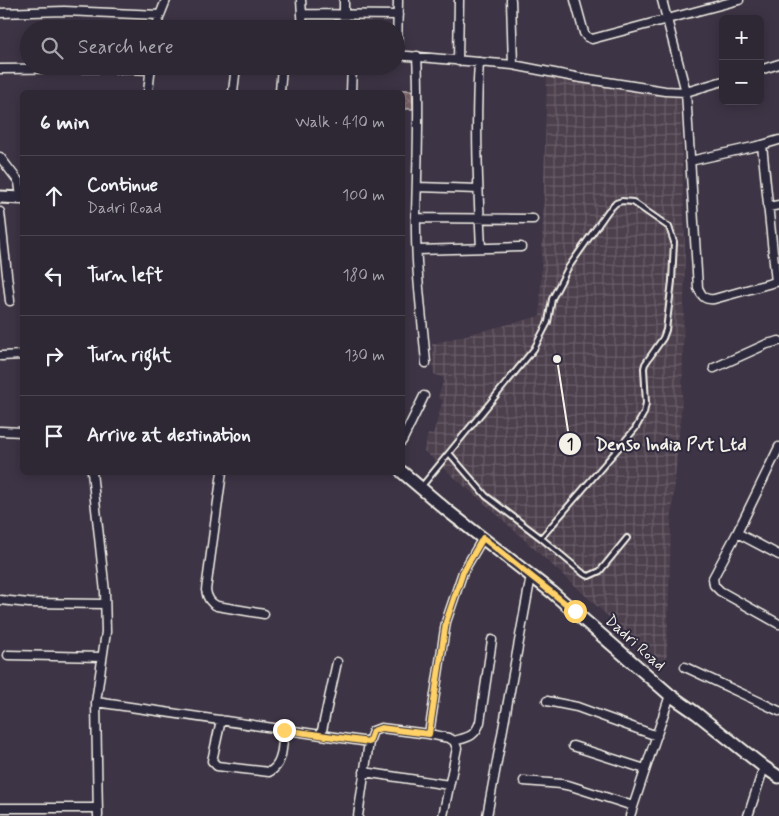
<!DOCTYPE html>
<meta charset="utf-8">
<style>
:root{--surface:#2e2734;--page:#3a3340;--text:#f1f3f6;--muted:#a7a5ac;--line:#49444f}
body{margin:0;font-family:Mynerve,sans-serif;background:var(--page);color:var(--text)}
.controls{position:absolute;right:15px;top:15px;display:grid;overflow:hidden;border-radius:8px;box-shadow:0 2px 12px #0003}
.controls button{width:45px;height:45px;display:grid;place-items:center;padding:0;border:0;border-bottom:1px solid var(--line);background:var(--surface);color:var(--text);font:25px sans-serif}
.stop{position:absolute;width:15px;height:15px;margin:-11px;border:4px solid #ffd166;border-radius:50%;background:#fff}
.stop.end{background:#ffd166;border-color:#fff;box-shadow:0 1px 5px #0008}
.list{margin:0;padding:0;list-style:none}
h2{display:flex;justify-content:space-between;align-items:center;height:65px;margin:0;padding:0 20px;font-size:21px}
h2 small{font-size:16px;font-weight:400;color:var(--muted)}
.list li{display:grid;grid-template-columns:32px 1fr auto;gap:15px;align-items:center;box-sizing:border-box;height:80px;padding:0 20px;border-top:1px solid var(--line)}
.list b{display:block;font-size:19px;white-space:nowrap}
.list p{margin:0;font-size:16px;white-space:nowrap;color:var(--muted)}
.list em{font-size:16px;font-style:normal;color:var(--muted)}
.icon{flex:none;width:28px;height:28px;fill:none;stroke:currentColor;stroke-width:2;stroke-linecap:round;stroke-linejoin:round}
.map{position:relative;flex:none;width:779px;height:816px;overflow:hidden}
.search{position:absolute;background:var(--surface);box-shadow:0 2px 12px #0003;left:20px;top:20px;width:385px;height:55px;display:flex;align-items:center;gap:12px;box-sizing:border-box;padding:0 18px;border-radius:28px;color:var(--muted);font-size:19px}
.panel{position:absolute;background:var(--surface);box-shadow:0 2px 12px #0003;left:20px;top:90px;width:385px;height:385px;border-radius:8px}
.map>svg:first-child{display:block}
.industrial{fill:url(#industrial-grid)}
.building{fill:url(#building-cross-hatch);stroke:#f4f1e8}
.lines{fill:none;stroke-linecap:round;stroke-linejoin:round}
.service-casing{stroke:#f4f1e8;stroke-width:8}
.minor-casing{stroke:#f4f1e8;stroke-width:11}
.secondary-casing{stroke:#f4f1e8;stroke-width:15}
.service{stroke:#2f2a3d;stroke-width:4}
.minor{stroke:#2f2a3d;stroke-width:8}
.secondary{stroke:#2f2a3d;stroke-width:11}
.route{stroke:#ffd166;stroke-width:6}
.labels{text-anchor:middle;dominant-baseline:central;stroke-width:4;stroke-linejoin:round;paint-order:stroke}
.street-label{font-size:16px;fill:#f4f1e8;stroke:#2f2a3d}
.leader{fill:none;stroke:#f4f1e8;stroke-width:2}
.callout-dot{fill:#f4f1e8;stroke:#2f2a3d;stroke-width:2}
.mark-label{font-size:15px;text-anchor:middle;font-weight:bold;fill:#111}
.callout-label{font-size:18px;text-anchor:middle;font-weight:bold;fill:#f4f1e8;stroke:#2f2a3d;stroke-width:4;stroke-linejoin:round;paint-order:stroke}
</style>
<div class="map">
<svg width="779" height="816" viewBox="0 0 779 816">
<defs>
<pattern id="industrial-grid" width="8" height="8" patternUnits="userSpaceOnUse" patternTransform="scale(1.25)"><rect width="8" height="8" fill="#4e414e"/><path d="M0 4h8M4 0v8" fill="none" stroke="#685d68"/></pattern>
<pattern id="building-cross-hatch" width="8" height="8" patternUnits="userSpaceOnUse" patternTransform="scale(1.25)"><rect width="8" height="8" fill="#755e64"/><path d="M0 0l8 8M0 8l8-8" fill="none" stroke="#89767a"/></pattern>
</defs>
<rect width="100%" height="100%" fill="#3d3445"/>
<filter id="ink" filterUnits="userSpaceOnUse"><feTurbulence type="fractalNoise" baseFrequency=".02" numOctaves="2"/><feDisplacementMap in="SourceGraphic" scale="10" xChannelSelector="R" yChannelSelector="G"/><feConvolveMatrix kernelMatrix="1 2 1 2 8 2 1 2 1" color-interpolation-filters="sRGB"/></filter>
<g filter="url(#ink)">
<path class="industrial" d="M547 77 680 97 685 249 682 400 671 525 667 656 663 660 657 661 492 510 424 451 428 434 433 435 443 400 438 398 444 378 434 374 432 344 540 316Z"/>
<path class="building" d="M402 90H412L413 109H402Z"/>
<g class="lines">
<defs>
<path id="service" d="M449 453 486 496 541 538 584 574 589 576 600 571 627 538
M422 486 534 349 548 322 552 299 568 268 608 211 616 203 622 201 633 202 669 227 674 242 672 281 666 330 663 338 645 364 644 368 646 403 644 413 635 429 541 538"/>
<path id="minor" d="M301 0 303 29
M344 0V29
M511 0 513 65
M575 0 584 33 587 37 592 39 739 0
M662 0 686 92 698 288C702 296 704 300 714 299L779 281
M0 13 64 11 160 15
M302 14 398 15
M156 29 160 15 166 0
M396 55 513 65 575 77 665 91 686 92 723 81
M397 55 398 0
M417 56C420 110 417 164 416 217 415 266 422 314 426 363
M458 61 459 0
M479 62C475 124 478 186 481 248
M0 69 103 68 150 70
M760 70 779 64
M148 92 151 66
M233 92 236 66
M280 92 282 66
M351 92 352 66
M762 145 779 140
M0 157 19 182 21 197
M690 161 762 145 776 282
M418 187 478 189
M768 207 779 205
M0 212 10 301
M416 218 533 219
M417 250 521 247
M1 356 22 355
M714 368 767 344 779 341
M0 431 22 432
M402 441 424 396
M779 447 737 533 713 578 714 585 720 591 779 624
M92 472 105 592 106 632 96 702 98 816
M222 472 206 590C207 598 210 603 217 606L264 614
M737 533 779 555
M0 600 29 603 105 604
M8 655 102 657
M685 667 779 711
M547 701 577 707 657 736
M96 702 369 742
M221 720 212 761 217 766 269 772C284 765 282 744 284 729
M429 734 446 622 463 572 483 538
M321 735 337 662
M454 741C468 737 475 737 480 722L492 640
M573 746 645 769
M364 772 449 785
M524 781 561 784 571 786 633 806
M0 808H98
M358 816 369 742 373 731 381 728 429 734 449 738 454 741 457 748 443 816
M487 816 531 576
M630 816 670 695
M748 816 764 767"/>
<path id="secondary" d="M0 197 22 198
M402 472 449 512 553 593 670 695 696 713 764 767 779 777"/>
</defs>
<use href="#service" class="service-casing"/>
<use href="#minor" class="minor-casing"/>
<use href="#secondary" class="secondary-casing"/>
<use href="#service" class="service"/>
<use href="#minor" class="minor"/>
<use href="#secondary" class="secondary"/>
</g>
</g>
<g class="lines" filter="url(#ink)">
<path class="route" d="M284 730 369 742 373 731 381 728 429 734 446 622 463 572 483 538 575 611"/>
</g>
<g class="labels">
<g class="street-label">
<text transform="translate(635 643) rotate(42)">Dadri Road</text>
</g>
</g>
<path class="leader" d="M557 359L570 444"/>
<g class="callout-dot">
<circle cx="557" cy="359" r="5"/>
<circle cx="570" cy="444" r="12"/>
</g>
<g class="mark-label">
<text x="570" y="449">1</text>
</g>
<g class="callout-label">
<text x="671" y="450">Denso India Pvt Ltd</text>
</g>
</svg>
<div class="controls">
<button>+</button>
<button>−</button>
</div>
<div class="stop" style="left:575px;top:611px"></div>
<div class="stop end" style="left:284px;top:730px"></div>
<div class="search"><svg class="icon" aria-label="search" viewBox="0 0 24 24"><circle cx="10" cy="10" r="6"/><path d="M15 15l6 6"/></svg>Search here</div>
<section class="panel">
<h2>6 min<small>Walk · 410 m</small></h2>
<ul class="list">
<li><svg class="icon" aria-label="ahead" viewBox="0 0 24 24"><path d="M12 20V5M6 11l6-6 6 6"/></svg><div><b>Continue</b><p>Dadri Road</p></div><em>100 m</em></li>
<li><svg class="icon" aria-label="left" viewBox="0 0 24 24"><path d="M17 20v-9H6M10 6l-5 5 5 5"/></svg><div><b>Turn left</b></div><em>180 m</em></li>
<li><svg class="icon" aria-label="right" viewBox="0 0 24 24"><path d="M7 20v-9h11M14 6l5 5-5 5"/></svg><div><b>Turn right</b></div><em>130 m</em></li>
<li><svg class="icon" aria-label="arrive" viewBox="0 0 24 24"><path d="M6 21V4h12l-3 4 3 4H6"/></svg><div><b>Arrive at destination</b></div></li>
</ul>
</section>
</div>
